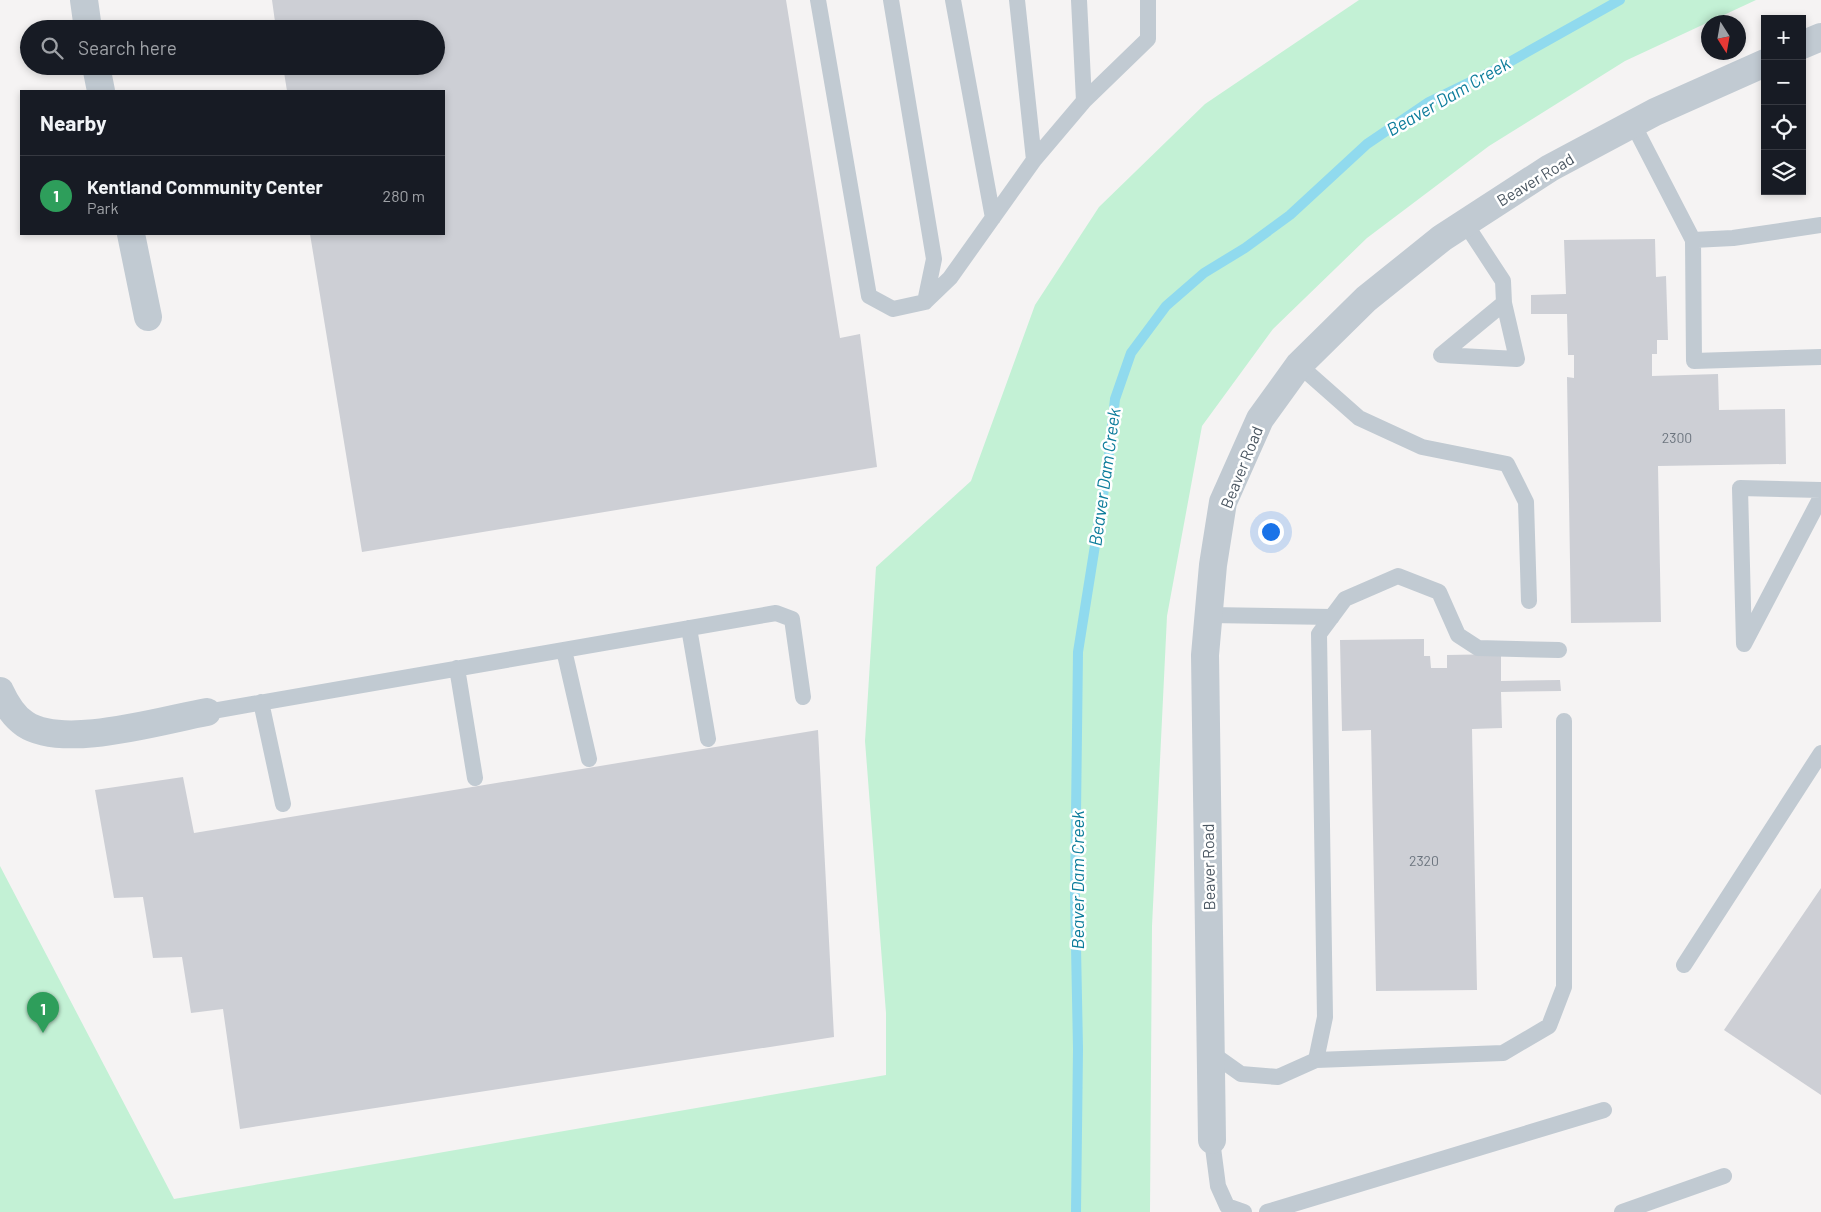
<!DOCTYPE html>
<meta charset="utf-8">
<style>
:root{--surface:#171b24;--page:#20242c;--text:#f1f3f6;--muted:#9ea1a6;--line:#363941;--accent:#7c3aed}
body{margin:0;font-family:Barlow,sans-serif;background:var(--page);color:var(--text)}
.controls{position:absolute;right:15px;top:15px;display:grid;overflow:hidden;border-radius:0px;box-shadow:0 2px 8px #0003}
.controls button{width:45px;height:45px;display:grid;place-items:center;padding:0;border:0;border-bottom:1px solid var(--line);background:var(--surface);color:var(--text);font:25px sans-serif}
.compass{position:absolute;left:1701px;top:15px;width:45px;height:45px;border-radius:50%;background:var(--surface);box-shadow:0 2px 8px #0003;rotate:169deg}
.you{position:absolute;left:1270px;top:531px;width:18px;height:18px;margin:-12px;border:4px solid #fff;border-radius:50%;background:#1a73e8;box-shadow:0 0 0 8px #1a73e833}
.badge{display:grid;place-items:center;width:32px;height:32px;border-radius:50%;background:var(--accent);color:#fff;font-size:16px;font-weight:700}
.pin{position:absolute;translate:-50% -41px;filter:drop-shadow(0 1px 2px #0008)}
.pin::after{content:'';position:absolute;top:26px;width:18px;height:15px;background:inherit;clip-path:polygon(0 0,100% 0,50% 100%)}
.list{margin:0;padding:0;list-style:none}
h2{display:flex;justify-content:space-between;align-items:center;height:65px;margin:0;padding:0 20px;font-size:21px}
h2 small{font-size:16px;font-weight:400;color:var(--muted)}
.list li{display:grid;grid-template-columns:32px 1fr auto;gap:15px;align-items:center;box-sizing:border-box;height:80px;padding:0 20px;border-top:1px solid var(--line)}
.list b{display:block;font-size:19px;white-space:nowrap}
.list p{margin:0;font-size:16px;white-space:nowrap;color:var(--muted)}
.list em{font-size:16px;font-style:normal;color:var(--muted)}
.icon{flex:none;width:28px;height:28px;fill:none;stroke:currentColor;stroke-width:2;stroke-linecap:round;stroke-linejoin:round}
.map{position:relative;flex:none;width:1821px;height:1212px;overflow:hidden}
.search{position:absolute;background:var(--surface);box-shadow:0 2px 8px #0003;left:20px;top:20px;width:425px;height:55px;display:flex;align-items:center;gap:12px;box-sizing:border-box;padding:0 18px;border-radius:28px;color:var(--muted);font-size:19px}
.panel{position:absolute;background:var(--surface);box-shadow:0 2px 8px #0003;left:20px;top:90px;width:425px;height:145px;border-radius:0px}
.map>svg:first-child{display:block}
.green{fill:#c3f1d5}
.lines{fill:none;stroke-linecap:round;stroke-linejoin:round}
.stream{stroke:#90daee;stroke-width:10}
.building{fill:#cdcfd5}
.service{stroke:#c1cad2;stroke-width:16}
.minor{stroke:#c1cad2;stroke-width:28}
.labels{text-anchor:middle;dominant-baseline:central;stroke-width:5;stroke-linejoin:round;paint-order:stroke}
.number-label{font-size:14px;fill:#6b747e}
.street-label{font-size:16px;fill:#4a5661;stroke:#fff}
.water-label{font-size:18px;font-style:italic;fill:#0c7c9b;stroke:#fff}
</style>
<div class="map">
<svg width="1821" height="1212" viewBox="0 0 1821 1212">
<rect width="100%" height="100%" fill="#f5f3f3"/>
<path class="green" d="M1359 0H1756L1625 61 1489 146 1367 238 1273 329 1202 426 1167 616 1152 926 1150 1212H0V866L174 1199 886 1075V1013L865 741 876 567 971 481 1035 305 1099 207 1205 104Z"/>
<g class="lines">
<path class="stream" d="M1076 1212 1078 1049 1075 895 1078 652 1108 464 1115 399 1131 353 1166 306 1204 273 1245 248 1290 215 1367 144 1429 102 1497 69 1620 0"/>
</g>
<path class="building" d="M272 0H786L840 338 860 334 877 467 362 552 310 234H444V91H287L283 66H436V29H276Z
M1655 239 1656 277 1666 276 1668 340H1657V354H1652V376L1718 374 1719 410 1785 409 1786 464 1658 466 1661 622 1571 623 1567 377 1574 378V355H1568L1567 314H1531V295L1566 294 1564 240Z
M1424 639V656H1430L1431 668H1447V655L1501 654V681L1560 680 1561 691 1501 692 1502 728 1472 729 1477 990 1376 991 1371 730 1342 731 1340 640Z
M818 730 834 1037 240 1129 223 1009 191 1013 182 957 153 958 143 897 114 898 95 790 183 777 194 833Z
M1821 888V1095L1724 1030Z"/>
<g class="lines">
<path class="service" d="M818 0 869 296 893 309 925 302 934 259 891 0
M953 0 993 218
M1017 0 1034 160
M1079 0 1084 101
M1633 124 1693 240 1733 238 1821 225
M1693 240 1694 361 1821 357
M925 302 950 278 1034 160 1084 101 1148 39V0
M1441 355 1504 303 1503 281 1465 223
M1441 355 1517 359 1504 303
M1299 365 1359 418 1422 447 1507 464 1526 502 1529 601
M1821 490 1740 488 1744 644 1821 497
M1209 615 1332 617
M689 628 708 739
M564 650 589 759
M457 668 475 778
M261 702 283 804
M207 712 776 613 792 619 803 697
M1684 965 1821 753
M1210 1052 1241 1074 1278 1077 1316 1060 1325 1017 1319 634 1345 599 1398 576 1439 592 1458 635 1478 648 1559 650
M1316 1060 1503 1053 1549 1026 1564 987V721
M1212 1140 1218 1186 1227 1206 1244 1212
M1267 1212 1604 1110
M1622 1212 1724 1176"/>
<path class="minor" d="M84 0 88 29
M1802 45 1821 37
M96 66 101 91
M131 234 148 317
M0 691C6 704 13 716 25 724 64 750 162 720 207 712
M1212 1140 1205 655 1213 565 1223 502 1260 419 1299 365 1366 299 1442 238 1550 168 1655 112 1765 63"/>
</g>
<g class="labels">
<g class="number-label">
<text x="1677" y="437">2300</text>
<text x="1424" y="860">2320</text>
</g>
<g class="street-label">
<text transform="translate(1535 179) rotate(-31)">Beaver Road</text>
<text transform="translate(1241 467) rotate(-68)">Beaver Road</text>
<text transform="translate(1208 867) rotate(-91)">Beaver Road</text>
</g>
<g class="water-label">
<text transform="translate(1448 96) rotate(-30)">Beaver Dam Creek</text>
<text transform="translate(1104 477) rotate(-82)">Beaver Dam Creek</text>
<text transform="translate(1077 880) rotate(-90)">Beaver Dam Creek</text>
</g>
</g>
</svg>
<div class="controls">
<button>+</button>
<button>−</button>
<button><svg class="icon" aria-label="locate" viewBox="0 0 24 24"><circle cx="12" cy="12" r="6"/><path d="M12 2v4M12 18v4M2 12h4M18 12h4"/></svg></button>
<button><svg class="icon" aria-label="layers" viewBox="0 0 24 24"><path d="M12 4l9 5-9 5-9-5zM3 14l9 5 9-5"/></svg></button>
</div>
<svg class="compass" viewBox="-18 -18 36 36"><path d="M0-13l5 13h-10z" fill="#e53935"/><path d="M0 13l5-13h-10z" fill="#9ea1a6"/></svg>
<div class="you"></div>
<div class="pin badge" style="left:43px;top:1033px;background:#2e9e5b">1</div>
<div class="search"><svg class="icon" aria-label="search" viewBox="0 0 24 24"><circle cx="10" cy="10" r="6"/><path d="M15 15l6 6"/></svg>Search here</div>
<section class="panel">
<h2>Nearby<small></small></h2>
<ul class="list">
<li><span class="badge" style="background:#2e9e5b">1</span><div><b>Kentland Community Center</b><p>Park</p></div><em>280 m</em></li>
</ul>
</section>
</div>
